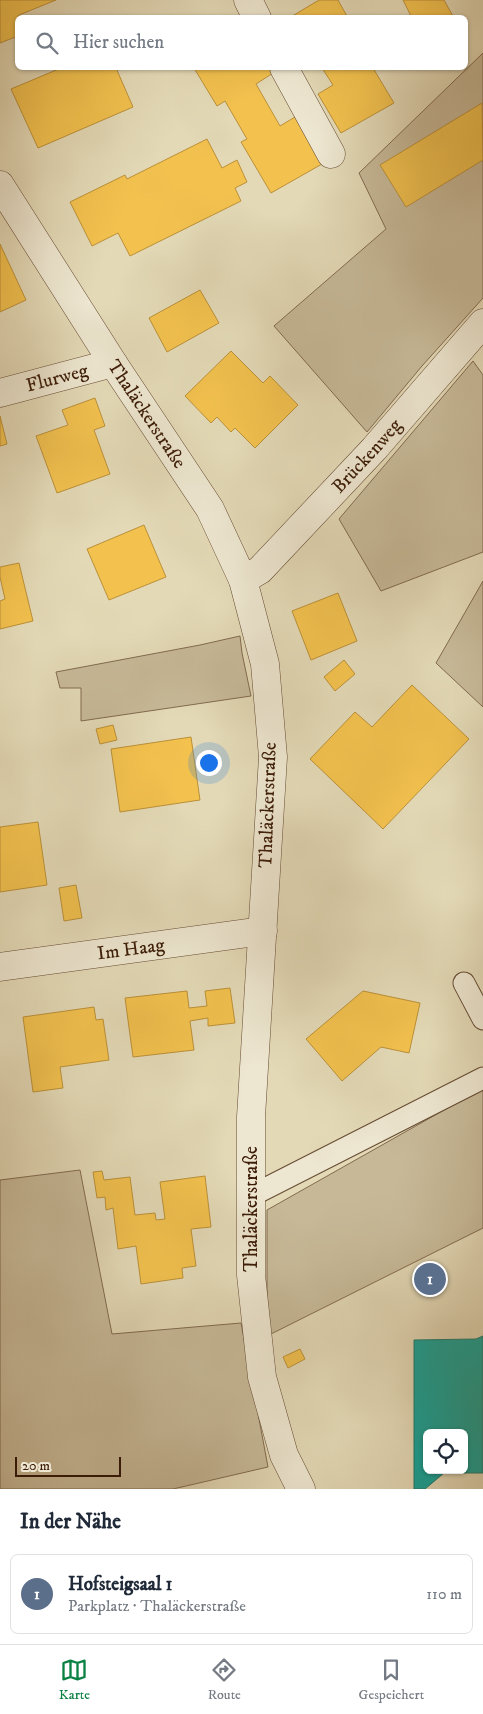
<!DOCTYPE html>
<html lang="de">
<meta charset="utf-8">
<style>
:root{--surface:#fff;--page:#f6f6f7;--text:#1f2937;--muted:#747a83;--line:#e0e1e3;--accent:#0b8043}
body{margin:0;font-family:"IM FELL DW Pica",serif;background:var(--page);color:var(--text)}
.controls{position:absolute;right:15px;bottom:15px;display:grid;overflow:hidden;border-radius:8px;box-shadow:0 1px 4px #0004}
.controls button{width:45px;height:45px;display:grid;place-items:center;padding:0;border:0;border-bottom:1px solid var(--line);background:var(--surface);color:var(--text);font:25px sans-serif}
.scale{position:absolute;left:15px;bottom:12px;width:106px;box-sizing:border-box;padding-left:5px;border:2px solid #3c1c07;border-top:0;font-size:14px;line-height:18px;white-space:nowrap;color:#3c1c07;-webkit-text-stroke:4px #ede6d0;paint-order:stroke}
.you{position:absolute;left:208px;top:762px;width:18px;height:18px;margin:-12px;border:4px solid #fff;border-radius:50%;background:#1a73e8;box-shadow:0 0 0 8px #1a73e833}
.badge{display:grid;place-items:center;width:32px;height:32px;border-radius:50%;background:var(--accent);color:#fff;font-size:16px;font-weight:700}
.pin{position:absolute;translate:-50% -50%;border:2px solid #fff;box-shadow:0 1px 5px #0006}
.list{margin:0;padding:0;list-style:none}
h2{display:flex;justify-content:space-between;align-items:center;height:65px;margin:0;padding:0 20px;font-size:21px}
h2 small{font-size:16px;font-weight:400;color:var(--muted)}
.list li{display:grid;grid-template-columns:32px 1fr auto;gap:15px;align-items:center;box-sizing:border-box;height:80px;margin:0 10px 10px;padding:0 10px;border:1px solid var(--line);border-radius:8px}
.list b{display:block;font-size:19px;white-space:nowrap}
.list p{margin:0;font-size:16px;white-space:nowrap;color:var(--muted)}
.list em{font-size:16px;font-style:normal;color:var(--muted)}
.icon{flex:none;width:28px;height:28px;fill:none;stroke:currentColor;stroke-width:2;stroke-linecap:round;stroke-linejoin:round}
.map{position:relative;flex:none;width:483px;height:1489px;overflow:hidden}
.search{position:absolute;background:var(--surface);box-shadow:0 1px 4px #0004;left:15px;right:15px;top:15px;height:55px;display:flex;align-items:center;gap:12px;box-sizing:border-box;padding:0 18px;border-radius:8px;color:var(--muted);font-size:19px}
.sheet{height:155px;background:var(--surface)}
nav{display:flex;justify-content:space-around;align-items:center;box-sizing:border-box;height:70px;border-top:1px solid var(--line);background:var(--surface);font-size:14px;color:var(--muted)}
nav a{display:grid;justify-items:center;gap:2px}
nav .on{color:var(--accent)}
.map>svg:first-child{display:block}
.green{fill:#c7b998;stroke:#826a50}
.homes{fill:#f2c14e;stroke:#bb9039}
.public{fill:#17a398;stroke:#227a6c;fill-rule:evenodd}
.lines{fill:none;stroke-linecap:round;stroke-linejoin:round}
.lane-casing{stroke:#664b33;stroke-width:23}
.street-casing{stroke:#664b33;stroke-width:29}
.lane{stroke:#ede6d0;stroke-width:21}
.street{stroke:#ede6d0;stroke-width:28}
.labels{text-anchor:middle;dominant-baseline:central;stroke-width:5;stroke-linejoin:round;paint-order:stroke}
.street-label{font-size:19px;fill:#3c1c07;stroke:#ede6d0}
</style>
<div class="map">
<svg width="483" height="1489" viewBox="0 0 483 1489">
<rect width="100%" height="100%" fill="#e3d9b6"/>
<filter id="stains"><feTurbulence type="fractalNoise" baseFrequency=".004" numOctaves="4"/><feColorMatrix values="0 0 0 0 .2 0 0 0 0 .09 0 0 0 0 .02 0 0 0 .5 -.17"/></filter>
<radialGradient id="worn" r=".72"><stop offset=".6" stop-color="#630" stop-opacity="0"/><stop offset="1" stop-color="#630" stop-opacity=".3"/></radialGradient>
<path class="green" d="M483 53V298L422 366 367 432 274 326 386 229 359 173Z
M473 361 483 375V552L381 591 339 519Z
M483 581V707L436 663Z
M240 636 242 653 251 696 81 721V688H60L56 672 200 645Z
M483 1088V1228L267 1336V1210Z
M80 1170 112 1334 241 1323 268 1467 173 1489H0V1180Z"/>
<path class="homes" d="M0 0H56L19 15 18 36 0 43Z
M319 0H338L348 18H289Z
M403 0H444L454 18H412Z
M61 68H116L133 107 38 148 11 89Z
M194 68H270L273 73 256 84 280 126 295 117 322 164 271 193 241 142 247 139 225 101 217 106Z
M322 68H373L394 103 341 133 318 94 333 85Z
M482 103 483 160 406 207 380 165Z
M207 139 222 168 237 160 247 182 235 188 241 201 130 256 118 233 92 246 70 202 125 175 127 179Z
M0 244 26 300 0 312Z
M200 290 219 323 167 352 149 318Z
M231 351 263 383 270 376 298 405 255 448 235 428 231 432 217 417 211 423 185 396Z
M95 398 105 426 94 430 110 474 57 493 36 436 68 425 62 410Z
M0 416 7 444 0 446Z
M144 525 166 577 109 600 87 549Z
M19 563 33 621 0 629V601L5 599 0 577V567Z
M338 593 357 641 311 660 292 611Z
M344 660 355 674 335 691 324 677Z
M412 685 469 739 383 829 310 759 355 712 372 727Z
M113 725 117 740 100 744 96 729Z
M191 737 200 800 120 812 111 749Z
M38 822 47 885 0 892V827Z
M76 885 82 918 64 921 59 888Z
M230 988 235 1023 208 1026V1018L190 1021 194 1050 133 1057 125 998 187 991 189 1008 207 1006 205 991Z
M363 991 420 1003 409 1053 381 1047 342 1081 306 1039Z
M94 1007 96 1020 103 1019 109 1060 60 1067 63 1088 33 1092 23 1017Z
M102 1171 104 1180 130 1177 135 1215 155 1213 156 1220 165 1219 160 1182 205 1176 211 1227 191 1229 196 1266 182 1268 183 1278 141 1284 136 1246 118 1249 113 1208 106 1210 105 1197 97 1198 93 1172Z
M300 1349 305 1359 288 1368 283 1357Z"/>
<path class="public" d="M483 1336V1473H444L425 1489H414V1340L476 1339ZM427 1433H464V1470H427Z"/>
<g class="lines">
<defs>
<path id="lane" d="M464 983 483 1019
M251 1196 483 1078"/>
<g id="street">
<path d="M248 0 257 18"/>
<path d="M284 68 331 154"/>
<path id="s1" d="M0 185 113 363 210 509 243 580 265 664 273 757 251 1117V1275L262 1377 284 1455 301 1489"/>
<path id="s2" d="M0 393 113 363"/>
<path id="s3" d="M243 580 260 570 374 449 483 323"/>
<path id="s4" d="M0 967 263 931"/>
</g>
</defs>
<use href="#lane" class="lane-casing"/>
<use href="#street" class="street-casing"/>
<use href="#lane" class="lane"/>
<use href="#street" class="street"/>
</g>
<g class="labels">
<g class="street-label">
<text stroke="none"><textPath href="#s2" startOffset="59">Flurweg</textPath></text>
<text stroke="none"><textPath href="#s1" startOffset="272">Thaläckerstraße</textPath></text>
<text stroke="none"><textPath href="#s3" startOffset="176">Brückenweg</textPath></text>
<text transform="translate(268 805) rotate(-88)">Thaläckerstraße</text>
<text stroke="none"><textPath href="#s4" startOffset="132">Im Haag</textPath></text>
<text transform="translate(251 1209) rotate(-90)">Thaläckerstraße</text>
</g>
</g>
<rect width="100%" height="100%" filter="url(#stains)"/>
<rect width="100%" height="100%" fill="url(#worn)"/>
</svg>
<div class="controls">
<button><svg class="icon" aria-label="locate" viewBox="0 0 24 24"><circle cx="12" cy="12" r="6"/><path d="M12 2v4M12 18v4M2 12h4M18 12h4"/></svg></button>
</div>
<div class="scale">20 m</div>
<div class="you"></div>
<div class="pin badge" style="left:430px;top:1279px;background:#5c6f8a">1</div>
<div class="search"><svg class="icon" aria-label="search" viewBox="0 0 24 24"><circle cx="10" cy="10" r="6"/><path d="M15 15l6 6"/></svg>Hier suchen</div>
</div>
<section class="sheet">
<h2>In der Nähe<small></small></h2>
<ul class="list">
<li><span class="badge" style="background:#5c6f8a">1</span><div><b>Hofsteigsaal 1</b><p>Parkplatz · Thaläckerstraße</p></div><em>110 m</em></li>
</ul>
</section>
<nav>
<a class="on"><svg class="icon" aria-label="map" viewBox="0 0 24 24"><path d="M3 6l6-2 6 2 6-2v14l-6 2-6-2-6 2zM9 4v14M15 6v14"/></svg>Karte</a>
<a><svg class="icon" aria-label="directions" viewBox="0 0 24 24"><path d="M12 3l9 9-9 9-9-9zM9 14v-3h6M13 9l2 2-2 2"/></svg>Route</a>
<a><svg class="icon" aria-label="saved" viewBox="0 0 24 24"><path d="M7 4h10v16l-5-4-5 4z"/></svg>Gespeichert</a>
</nav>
